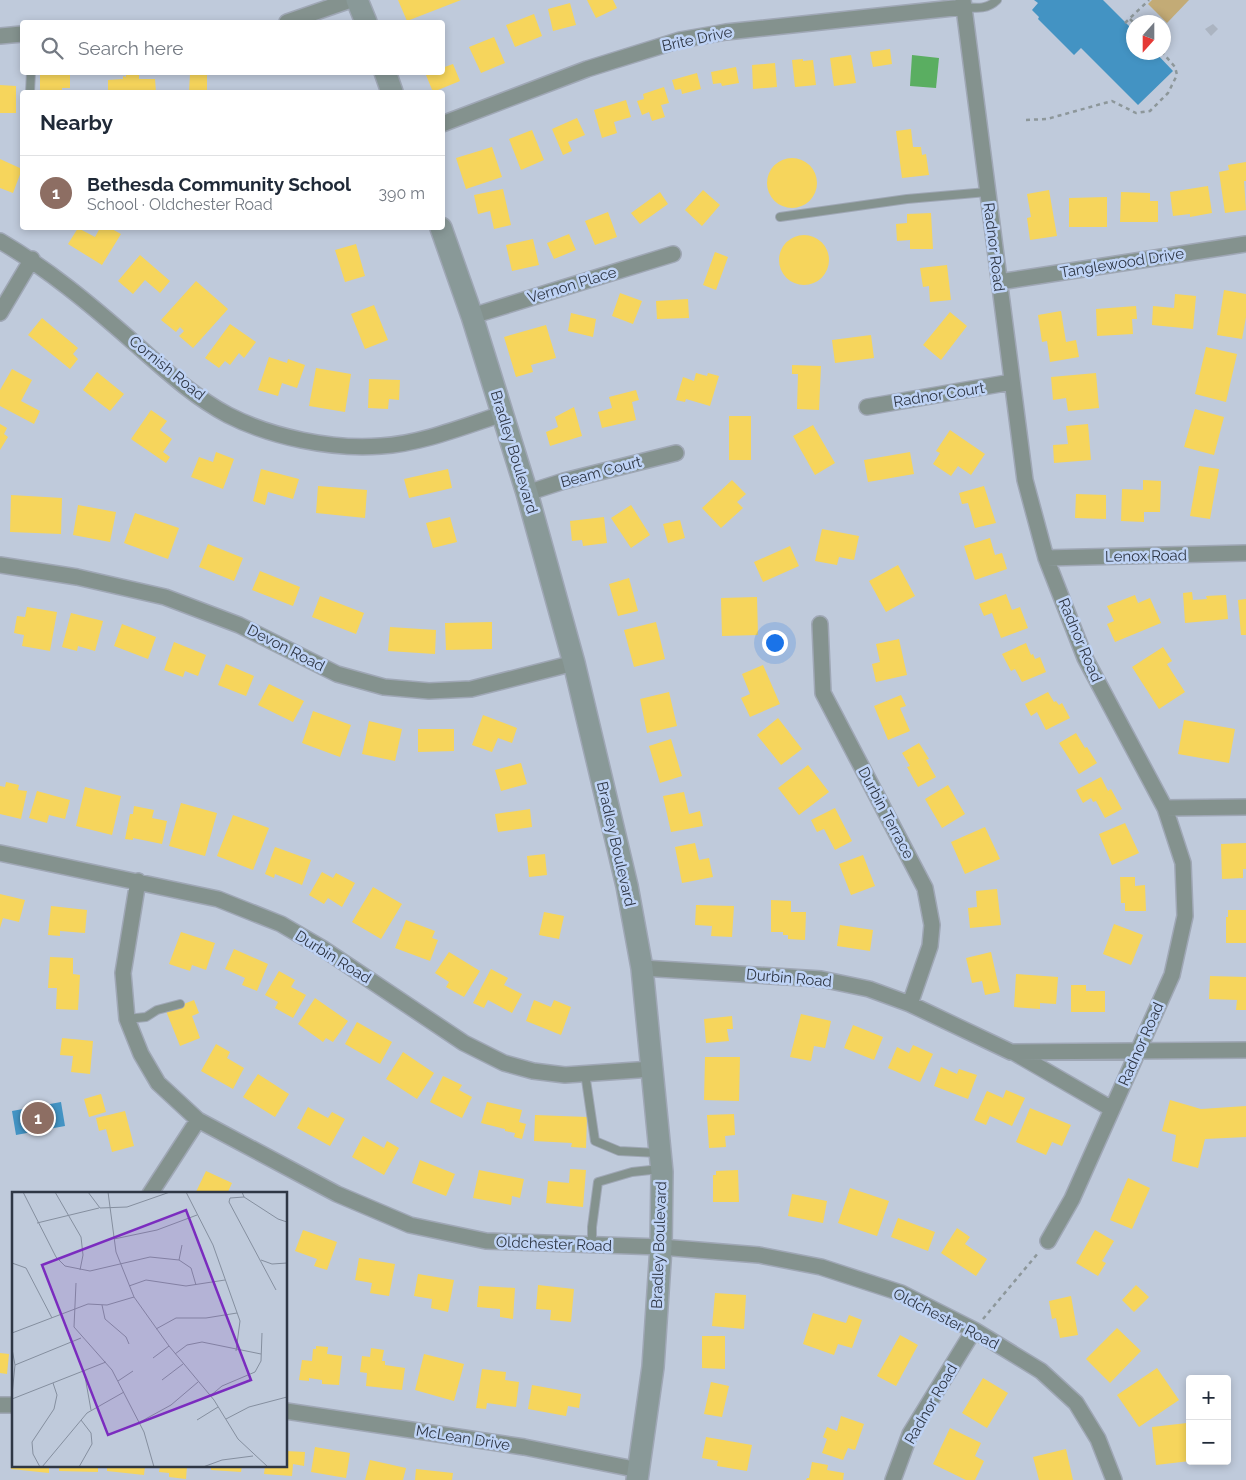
<!DOCTYPE html>
<meta charset="utf-8">
<style>
:root{--surface:#fff;--page:#f6f6f7;--text:#1f2937;--muted:#747a83;--line:#e0e1e3;--accent:#0f766e}
body{margin:0;font-family:Raleway,sans-serif;background:var(--page);color:var(--text)}
.controls{position:absolute;right:15px;bottom:15px;display:grid;overflow:hidden;border-radius:5px;box-shadow:0 2px 8px #0003}
.controls button{width:45px;height:45px;display:grid;place-items:center;padding:0;border:0;border-bottom:1px solid var(--line);background:var(--surface);color:var(--text);font:25px sans-serif}
.compass{position:absolute;left:1126px;top:15px;width:45px;height:45px;border-radius:50%;background:var(--surface);box-shadow:0 2px 8px #0003;rotate:201deg}
.you{position:absolute;left:774px;top:642px;width:18px;height:18px;margin:-12px;border:4px solid #fff;border-radius:50%;background:#1a73e8;box-shadow:0 0 0 8px #1a73e833}
.badge{display:grid;place-items:center;width:32px;height:32px;border-radius:50%;background:var(--accent);color:#fff;font-size:16px;font-weight:700}
.pin{position:absolute;translate:-50% -50%;border:2px solid #fff;box-shadow:0 1px 5px #0006}
.list{margin:0;padding:0;list-style:none}
h2{display:flex;justify-content:space-between;align-items:center;height:65px;margin:0;padding:0 20px;font-size:21px}
h2 small{font-size:16px;font-weight:400;color:var(--muted)}
.list li{display:grid;grid-template-columns:32px 1fr auto;gap:15px;align-items:center;box-sizing:border-box;height:75px;padding:0 20px;border-top:1px solid var(--line)}
.list b{display:block;font-size:19px;white-space:nowrap}
.list p{margin:0;font-size:16px;white-space:nowrap;color:var(--muted)}
.list em{font-size:16px;font-style:normal;color:var(--muted)}
.icon{flex:none;width:28px;height:28px;fill:none;stroke:currentColor;stroke-width:2;stroke-linecap:round;stroke-linejoin:round}
.map{position:relative;flex:none;width:1246px;height:1480px;overflow:hidden}
.search{position:absolute;background:var(--surface);box-shadow:0 2px 8px #0003;left:20px;top:20px;width:425px;height:55px;display:flex;align-items:center;gap:12px;box-sizing:border-box;padding:0 18px;border-radius:5px;color:var(--muted);font-size:19px}
.panel{position:absolute;background:var(--surface);box-shadow:0 2px 8px #0003;left:20px;top:90px;width:425px;height:140px;border-radius:5px}
.map>svg:first-child{display:block}
.green{fill:#c3ab76}
.homes{fill:#f6d55c}
.schools{fill:#4393c3}
.public{fill:#5aae61}
.building{fill:#abb4c1}
.lines{fill:none;stroke-linecap:round;stroke-linejoin:round}
.service-casing{stroke:#9fa7b5;stroke-width:10}
.minor-casing{stroke:#9fa7b5;stroke-width:18}
.secondary-casing{stroke:#9fa7b5;stroke-width:24}
.path{stroke:#8d979a;stroke-width:2.5;stroke-dasharray:4 4;stroke-linecap:butt}
.service{stroke:#84928e;stroke-width:8}
.minor{stroke:#84928e;stroke-width:15}
.secondary{stroke:#899998;stroke-width:21}
.labels{text-anchor:middle;dominant-baseline:central;stroke-width:5;stroke-linejoin:round;paint-order:stroke}
.street-label{font-size:15px;fill:#2f3745;stroke:#bfd3f5}
.inset-road{fill:none;stroke:#858f9f;stroke-width:1}
.view{fill:#7b2cbf;fill-opacity:0.15;stroke:#7b2cbf;stroke-width:2.5}
.inset-edge{fill:none;stroke:#2f3745;stroke-width:2.5}
</style>
<div class="map">
<svg width="1246" height="1480" viewBox="0 0 1246 1480">
<rect width="100%" height="100%" fill="#bfcadb"/>
<path class="green" d="M1152 0H1189L1167 23 1148 4Z"/>
<path class="homes" d="M398 0H461L407 21Z
M587 0H613L617 8 596 18Z
M570 3 576 25 553 31 548 9Z
M534 14 542 36 515 47 506 25Z
M494 37 505 63 481 73 469 47Z
M890 49 892 64 873 67 870 52Z
M851 55 856 83 834 86 830 58Z
M803 59V61L813 60 816 85 795 87 792 60Z
M775 63 777 87 753 89 752 65Z
M453 64 460 81 433 92 426 75 431 72H442V68Z
M736 67 739 83 722 86 721 83 713 84 711 72Z
M51 73H70V88H62V92H40V75H51Z
M697 73 701 89 682 94 681 89 675 90 672 80Z
M190 74H207V92H189Z
M126 75H139V79H155L156 92H108V80L123 79V76L126 77Z
M0 85 16 86V113H0Z
M664 87 669 103 661 105 665 117 652 121 649 112 642 115 637 101 644 99 643 94Z
M626 100 631 117 614 122 617 133 602 138 594 110Z
M577 118 585 135 568 142 572 151 563 155 552 129Z
M911 129 913 147H921L922 155 926 154 929 175 902 178 896 131Z
M532 130 544 160 521 170 509 139Z
M492 147 502 177 466 189 456 158Z
M767 183a25 25 0 1 1 50 0a25 25 0 1 1-50 0Z
M0 159 22 169 13 193 0 188Z
M1246 162V181H1244L1246 210 1225 213 1219 172 1229 170 1228 165Z
M1208 186 1212 213 1190 217V214L1173 216 1170 192Z
M503 189 511 225 494 229 490 211 478 214 474 195Z
M703 190 720 205 702 226 685 210Z
M1049 190 1057 236 1030 240 1027 218 1031 217 1027 194Z
M660 192 668 204 640 224 631 213Z
M1121 192 1150 193V201H1158V222H1120Z
M1107 197V227H1069V198Z
M608 212 617 237 595 245 585 221Z
M931 213 933 249H910V240L897 241 896 224 907 223V214Z
M78 228 95 237 100 228H110L121 234 102 265 68 244Z
M569 234 576 250 554 259 547 243Z
M779 260a25 25 0 1 1 50 0a25 25 0 1 1-50 0Z
M533 239 539 265 512 271 506 245Z
M356 244 365 276 345 282 335 250Z
M715 252 728 257 716 290 703 285Z
M140 255 170 281 160 293 145 280 133 294 118 281Z
M947 265 951 300 930 302 929 286 923 287 920 268Z
M196 281 228 309 193 348 179 336 184 331 180 327 176 332 161 320Z
M1224 290 1246 294V317L1242 339 1217 335Z
M620 293 642 301 633 324 612 316Z
M1175 294 1196 296 1193 329 1152 325 1153 306 1174 308Z
M688 299 689 318 657 319 656 301Z
M374 305 388 340 365 349 351 314Z
M1136 306 1137 319H1132L1133 334 1097 336 1096 309Z
M1061 311 1066 342 1076 340 1079 357 1050 362 1047 341 1042 342 1038 315Z
M950 312 967 326 941 360 923 345Z
M571 313 596 319 593 337 568 331Z
M42 318 78 348 73 354 78 359 70 369 28 335Z
M230 324 256 342 244 358 239 353 230 365 225 361 219 368 205 358Z
M546 325 556 358 531 365 533 372 516 377 504 337Z
M871 335 874 358 835 363 832 340Z
M1206 347 1237 354 1226 402 1195 394Z
M269 357 287 363 288 359 305 365 297 388 282 383 278 396 258 390Z
M792 365 821 366 819 410 797 409 798 374H792Z
M316 368 351 374 345 412 309 406Z
M12 369 32 380 21 401 40 411 34 424 0 406V390Z
M97 372 124 394 110 411 83 390Z
M696 373 707 376 708 373 719 376 710 406 686 399 685 402 676 400 683 377 694 381Z
M1096 373 1099 408 1068 411 1066 398 1053 400 1051 377Z
M369 379 400 380 399 400 389 399 388 409 368 408Z
M636 390 639 400 632 402 636 420 602 428 598 412 612 408 609 397Z
M574 407 582 436 550 446 546 432 558 427 555 417Z
M1195 409 1224 417 1214 455 1184 447Z
M151 410 167 421 160 430 172 439 163 452 170 457 166 463 131 439Z
M729 416H751V460H729Z
M0 424 7 428 4 434 8 437 0 450Z
M1088 424 1091 460 1054 463 1053 445 1068 444 1066 426Z
M813 425 835 463 815 475 793 436Z
M950 430 985 454 971 475 958 466 951 476 933 464 940 453 936 451Z
M216 452 234 459 223 489 191 477 199 457 213 462Z
M910 452 914 474 868 482 864 460Z
M1199 466 1219 469 1210 519 1190 516Z
M261 469 299 479 293 499 268 492 265 505 253 501Z
M448 469 452 488 409 498 404 479Z
M732 480 746 494 737 502 743 508 721 528 702 508Z
M1143 480 1161 481 1160 512H1144V522L1121 521 1122 489 1143 490Z
M318 486 367 490 365 518 316 513Z
M984 486 996 523 975 528 968 503 962 504 959 493Z
M1076 494 1106 495V519L1075 518Z
M11 495 62 498 61 534 10 532Z
M78 505 116 512 110 542 73 535Z
M631 505 650 535 631 548 611 518Z
M135 513 179 528 168 559 124 543Z
M450 517 457 542 433 548 426 523Z
M604 517 607 543 583 546 582 540 572 541 570 521Z
M680 520 685 538 668 543 663 524Z
M822 529 859 536 854 560 839 557 837 565 815 561Z
M990 538 995 555 1002 553 1007 569 975 580 964 546Z
M208 544 243 558 234 581 199 567Z
M790 546 799 566 763 582 754 562Z
M898 565 915 596 886 612 869 581Z
M260 571 300 587 293 606 252 590Z
M629 578 638 611 618 616 609 584Z
M1192 592 1193 600 1207 599 1206 596 1226 595 1228 619 1185 623 1183 593Z
M1006 594 1012 610 1020 607 1028 628 1001 638 992 613 984 616 979 604Z
M1135 595 1138 603 1150 598 1161 623 1115 642 1107 624 1114 621 1107 606Z
M320 596 364 613 356 634 312 617Z
M757 597 758 635 722 636 721 598Z
M1246 599V635H1241L1238 600Z
M27 607 57 612 50 651 22 646 24 635 14 633 17 616 25 617Z
M71 613 103 621 95 651 78 646 77 651 62 647Z
M492 622V649L446 650 445 623Z
M656 622 665 659 634 667 624 630Z
M122 624 156 637 148 659 114 646Z
M390 627 436 630 435 654 388 651Z
M899 639 907 675 876 682 872 664 880 662 876 644Z
M174 642 206 655 198 676 185 671 183 677 164 670Z
M1026 643 1031 655 1033 654 1035 659 1040 657 1046 672 1022 682 1015 669 1011 671 1002 654Z
M1163 647 1172 661 1167 664 1185 692 1159 709 1132 667Z
M226 664 254 676 246 696 218 685Z
M763 665 780 704 750 717 741 698 750 694 742 674Z
M269 684 304 701 293 722 258 705Z
M669 692 677 726 647 733 640 699Z
M1048 692 1054 702 1056 701 1059 705 1062 703 1070 718 1046 730 1037 712 1031 716 1025 704Z
M901 695 906 706 900 708 910 731 888 740 874 706Z
M313 711 351 725 340 757 302 743Z
M483 715 517 728 512 743 498 738 492 752 472 745Z
M778 718 802 749 781 765 757 735Z
M1184 720 1235 729 1229 763 1178 754Z
M369 721 402 729 395 761 362 754Z
M418 729H454V751L418 752Z
M1076 733 1085 748 1087 747 1097 763 1079 774 1059 743Z
M671 739 682 776 660 783 649 746Z
M919 743 929 759 926 760 936 777 918 787 907 767 910 766 902 753Z
M521 763 527 784 501 791 495 770Z
M808 765 829 792 799 815 778 788Z
M1101 777 1108 791 1111 789 1122 809 1105 818 1096 801 1093 802 1091 798 1083 803 1076 790Z
M6 782 19 785 18 790 27 791 21 819 0 814V786L5 787Z
M948 785 965 814 942 828 925 799Z
M85 787 121 796 112 835 76 826Z
M37 791 70 800 65 819 49 815 47 823 29 818Z
M684 792 689 814 700 811 703 826 671 832 663 796Z
M181 803 217 813 205 856 169 846Z
M134 806 154 810 152 818 167 821 162 844 133 838V840L125 839 130 814H133Z
M835 808 852 841 835 850 824 829 817 832 811 820Z
M530 809 532 827 498 832 495 814Z
M233 815 269 828 253 870 217 856Z
M1125 823 1139 853 1112 865 1099 834Z
M985 827 1000 859 965 874 951 842Z
M695 843 699 860 709 858 713 877 682 883 675 847Z
M1246 843V869H1243V878L1222 879 1221 844Z
M275 847 311 860 302 885 275 874 274 878 265 874Z
M545 854 547 875 529 877 527 856Z
M863 855 875 886 851 895 839 864Z
M322 872 333 878 336 873 355 883 342 907 328 898 324 904 309 895Z
M1120 877H1135V886L1145 885 1146 911H1125V903H1121Z
M373 887 402 904 381 939 352 922Z
M997 889 1001 925 970 928 968 908 977 907 976 891Z
M0 894 25 900 19 922 3 918 0 928Z
M771 900 791 901V912H806L805 940 788 939V935H783V932H771Z
M696 905 734 906 732 937 711 936 712 926 695 925Z
M51 906 87 910 85 933 60 931V936L48 935Z
M1228 910H1246V943H1226V917H1228Z
M544 912 564 916 559 939 539 935Z
M406 920 435 931 432 938 438 940 430 961 395 948Z
M1114 924 1143 935 1131 965 1103 954Z
M840 925 873 930 870 951 837 946Z
M181 932 215 943 206 970 192 965 190 971 169 964Z
M234 949 268 964 257 991 242 985 245 978 225 969Z
M449 952 480 971 464 997 446 987 449 982 435 973Z
M991 952 1000 992 985 995 982 981 972 983 966 958Z
M50 957 73 958V974L80 975 78 1010 56 1009 57 988H48Z
M491 969 508 978 504 985 522 994 512 1013 488 1000 484 1008 473 1003Z
M279 971 295 980 291 987 306 995 293 1018 275 1008 278 1002 265 995Z
M1016 974 1058 977 1056 1004 1040 1003V1009L1014 1007Z
M1210 976 1246 977V1010H1236L1237 1000 1209 999Z
M1071 985H1086V991H1105V1012H1071Z
M315 998 348 1021 333 1042 326 1038 323 1042 298 1024Z
M194 1000 199 1013 192 1016 200 1038 180 1046 166 1011Z
M534 1000 551 1007 554 1000 571 1007 561 1035 526 1021Z
M801 1014 831 1021 825 1048 814 1046 811 1061 790 1057Z
M732 1016 733 1029H727L729 1041 706 1043 704 1019Z
M357 1022 392 1042 380 1064 345 1044Z
M853 1025 883 1037 874 1060 844 1048Z
M62 1038 93 1041 90 1074 71 1072 73 1056 60 1055Z
M216 1044 230 1052 227 1058 244 1068 233 1089 201 1071Z
M913 1045 933 1054 920 1082 888 1068 897 1047 909 1053Z
M403 1052 434 1073 417 1099 386 1079Z
M705 1057H740L739 1101 704 1100Z
M941 1067 957 1074 959 1069 977 1075 968 1099 934 1086Z
M258 1074 289 1094 275 1117 243 1097Z
M443 1076 462 1085 459 1090 472 1097 462 1118 430 1102Z
M1006 1090 1025 1098 1012 1126 990 1116 986 1125 974 1120 987 1091 1003 1098Z
M101 1094 106 1112 89 1117 84 1099Z
M1170 1100 1201 1109 1246 1106V1137L1205 1139 1198 1168 1172 1161 1176 1135 1162 1131Z
M487 1102 522 1110 519 1122 526 1124 522 1139 514 1137 515 1133 505 1131V1129L481 1123Z
M308 1107 328 1118 332 1112 345 1119 330 1146 297 1128Z
M1030 1108 1071 1125 1062 1146 1052 1142 1046 1155 1016 1142Z
M125 1111 134 1146 112 1152 106 1129 99 1131 96 1118Z
M734 1114 735 1135 725 1136 726 1147 709 1148 707 1115Z
M535 1115 587 1117 586 1148 571 1147 572 1143 534 1141Z
M363 1136 384 1148 387 1141 399 1148 384 1175 352 1157Z
M420 1160 455 1174 446 1196 412 1183Z
M570 1169 586 1170 583 1207 546 1203 548 1181 569 1183Z
M479 1170 524 1179 520 1198 512 1196 511 1205 473 1198Z
M738 1170 739 1202H713V1175H716V1171Z
M206 1171 232 1183 227 1194H195Z
M1128 1178 1150 1188 1132 1229 1110 1220Z
M850 1188 889 1201 877 1236 838 1223Z
M792 1194 827 1201 823 1223 788 1216Z
M898 1218 935 1232 928 1251 891 1237Z
M957 1228 970 1237 965 1244 987 1259 976 1276 941 1253Z
M303 1230 337 1242 327 1270 314 1266 317 1259 295 1251Z
M1095 1230 1114 1241 1102 1261 1106 1263 1098 1276 1076 1263Z
M359 1258 395 1264 389 1296 370 1293 372 1283 355 1280Z
M418 1274 454 1280 448 1312 431 1308 432 1299 414 1296Z
M538 1285 574 1289 571 1322 550 1320 551 1310 536 1309Z
M1136 1285 1149 1297 1134 1312 1122 1300Z
M479 1286 515 1288 513 1319 500 1317V1309L477 1307Z
M715 1293 746 1295 744 1329 712 1326Z
M1071 1296 1078 1335 1060 1338 1056 1318 1052 1319 1049 1301Z
M813 1313 846 1323 849 1315 862 1320 852 1348 838 1344 834 1355 803 1344Z
M1117 1328 1141 1351 1110 1383 1086 1359Z
M900 1335 918 1345 896 1386 877 1376Z
M702 1336H725V1369L702 1368Z
M316 1346 328 1347 327 1354 342 1356 339 1385 322 1384V1380L309 1378V1381L299 1380 302 1360 312 1361 313 1349H316Z
M371 1348 384 1350 382 1361H385V1365L405 1368 402 1390 366 1386 367 1373 360 1372 362 1356 370 1357Z
M0 1353 9 1354 7 1374 0 1373Z
M424 1354 464 1364 454 1401 415 1390Z
M1157 1368 1179 1400 1139 1427 1117 1395Z
M482 1369 506 1372 505 1380 519 1382 516 1407 487 1403 486 1409 476 1408Z
M983 1378 1008 1393 987 1428 962 1413Z
M711 1382 729 1386 722 1417 704 1414Z
M532 1385 581 1394 579 1408 568 1406 566 1416 528 1409Z
M841 1416 864 1424 855 1450 848 1448 843 1460 822 1453 827 1439 823 1437 827 1427 837 1431Z
M1187 1423 1190 1461 1156 1465 1152 1427Z
M950 1428 981 1443 975 1456 984 1461 975 1480H966L933 1464Z
M706 1437 752 1445 747 1471 717 1466 718 1461 702 1458Z
M315 1447 350 1453 346 1478 311 1472Z
M1066 1449 1073 1480H1039L1033 1457Z
M286 1451 305 1452 304 1466 293 1464 292 1476 264 1474 265 1466H286Z
M12 1456H14V1466H49V1473L11 1469Z
M370 1460 406 1468 403 1480H365Z
M812 1462 828 1465 827 1470 844 1473 843 1480H806L807 1478H809Z
M59 1466H98V1472L59 1471Z
M107 1466H145L144 1475 107 1471Z
M160 1466H187L186 1479 169 1477V1473L159 1472Z
M211 1466H242L241 1472 211 1470Z
M416 1469 453 1473 452 1480H415Z"/>
<path class="schools" d="M1034 0H1103L1134 31V52H1155L1173 71 1138 105 1081 48 1074 55 1038 19 1039 17 1032 10 1038 3Z
M61 1102 65 1126 16 1135 12 1111Z"/>
<path class="public" d="M912 55 939 58 936 88 910 86Z"/>
<path class="building" d="M1213 24 1218 29 1211 36 1205 29Z"/>
<g class="lines">
<defs>
<path id="service" d="M963 7C976 8 987 10 997 0
M30 92 31 72
M780 217 907 199 987 192
M127 1019 146 1017 157 1010 180 1004
M585 1073 595 1141 619 1151 658 1153
M592 1245V1227L598 1182 632 1172 660 1169"/>
<path id="minor" d="M963 0 1025 480 1046 558 1085 658 1165 808 1183 863 1185 916 1172 975 1072 1199 1048 1241
M287 22 351 0
M0 36 22 34
M442 124 587 69 680 40 726 32 963 7
M0 241C48 269 90 304 132 341 162 367 192 396 228 415 271 437 332 450 381 446 420 444 465 426 502 414
M999 282 1246 244
M0 313 32 259
M472 316 673 254
M867 407 1012 382
M527 493 564 481 676 453
M1046 558 1246 553
M0 565 77 577 165 597 239 625 337 674 384 687 429 691 471 689 574 663
M820 624 823 693 925 888 932 925 930 946 910 1004
M1165 808 1246 807
M0 853 218 899 281 924 322 948 464 1043 504 1063 533 1071 565 1075 652 1069
M138 881 123 973 127 1019 141 1054 158 1083 198 1120 337 1194 410 1225 486 1241 661 1247 759 1255 821 1267 901 1293 974 1330 1041 1371 1076 1403 1098 1439 1114 1480
M642 968 821 979 869 989 910 1004 1011 1052 1246 1050
M1013 1052 1112 1109
M150 1194 198 1120
M0 1405H14
M286 1411 524 1447 639 1470
M893 1480 910 1434 974 1330"/>
<path id="secondary" d="M357 0 366 22
M385 72 392 92
M441 228 472 316 527 493 574 663 627 886 642 968 662 1172 661 1247 653 1367 637 1480"/>
</defs>
<use href="#service" class="service-casing"/>
<use href="#minor" class="minor-casing"/>
<use href="#secondary" class="secondary-casing"/>
<path class="path" d="M1130 19 1134 23
M1125 23 1149 0
M1026 120 1047 119 1112 101 1136 113 1150 111 1168 93 1177 75 1175 67 1162 52
M983 1319 1039 1252"/>
<use href="#service" class="service"/>
<use href="#minor" class="minor"/>
<use href="#secondary" class="secondary"/>
</g>
<g class="labels">
<g class="street-label">
<text transform="translate(697 39) rotate(-12)">Brite Drive</text>
<text transform="translate(994 247) rotate(83)">Radnor Road</text>
<text transform="translate(1122 263) rotate(-9)">Tanglewood Drive</text>
<text transform="translate(572 285) rotate(-17)">Vernon Place</text>
<text transform="translate(167 368) rotate(39)">Cornish Road</text>
<text transform="translate(939 395) rotate(-9)">Radnor Court</text>
<text transform="translate(514 452) rotate(73)">Bradley Boulevard</text>
<text transform="translate(601 472) rotate(-15)">Beam Court</text>
<text transform="translate(1146 556) rotate(-1)">Lenox Road</text>
<text transform="translate(1080 640) rotate(67)">Radnor Road</text>
<text transform="translate(286 648) rotate(27)">Devon Road</text>
<text transform="translate(886 813) rotate(62)">Durbin Terrace</text>
<text transform="translate(616 844) rotate(77)">Bradley Boulevard</text>
<text transform="translate(333 957) rotate(32)">Durbin Road</text>
<text transform="translate(789 978) rotate(5)">Durbin Road</text>
<text transform="translate(1141 1044) rotate(-66)">Radnor Road</text>
<text transform="translate(554 1244) rotate(2)">Oldchester Road</text>
<text transform="translate(659 1245) rotate(-88)">Bradley Boulevard</text>
<text transform="translate(946 1319) rotate(27)">Oldchester Road</text>
<text transform="translate(931 1404) rotate(-60)">Radnor Road</text>
<text transform="translate(463 1438) rotate(9)">McLean Drive</text>
</g>
</g>
<g transform="translate(12 1192)">
<rect width="275" height="275" fill="#bfcadb"/>
<path class="inset-road" d="M11 0 44 65 53 74 78 79 138 65 167 68 179 76 184 93M43 0 69 45 71 63 68 78M76 0 88 16 115 15 158 0M96 0 104 60 122 105 157 154 202 208 226 247 256 275M174 0 201 53 228 129 224 159M230 0 232 5 266 27 275 30M232 5 218 6 217 10 264 98M25 31 87 16M102 47 145 38 185 23M167 68 170 53M249 68 260 72 275 71M0 71 14 76 40 126M64 91 62 135 100 178 132 240 142 275M117 94 134 88 174 94 213 88M90 113 93 127 114 145 117 152M144 137 164 126H194L225 121M0 141 76 112 95 113 122 105M0 157 3 173 0 203M163 162 175 153 190 150 249 162M141 166 157 154M3 173 69 146M72 179 79 218M150 188 171 172M106 189 121 179M198 204 210 194 243 180 249 169 250 141M0 207 94 170M214 227 237 215 275 205M185 228 206 215M128 230 159 213 186 190M28 275 21 262 20 250 42 217 45 203 41 191M30 275 75 221 112 200M67 275 80 252 79 241 69 228M191 275 210 268 241 264"/>
<path class="view" d="M174 18 239 188 96 243 30 73Z"/>
<rect width="275" height="275" class="inset-edge"/>
</g>
</svg>
<div class="controls">
<button>+</button>
<button>−</button>
</div>
<svg class="compass" viewBox="-18 -18 36 36"><path d="M0-13l5 13h-10z" fill="#e53935"/><path d="M0 13l5-13h-10z" fill="#747a83"/></svg>
<div class="you"></div>
<div class="pin badge" style="left:38px;top:1118px;background:#8d6e63">1</div>
<div class="search"><svg class="icon" aria-label="search" viewBox="0 0 24 24"><circle cx="10" cy="10" r="6"/><path d="M15 15l6 6"/></svg>Search here</div>
<section class="panel">
<h2>Nearby<small></small></h2>
<ul class="list">
<li><span class="badge" style="background:#8d6e63">1</span><div><b>Bethesda Community School</b><p>School · Oldchester Road</p></div><em>390 m</em></li>
</ul>
</section>
</div>
